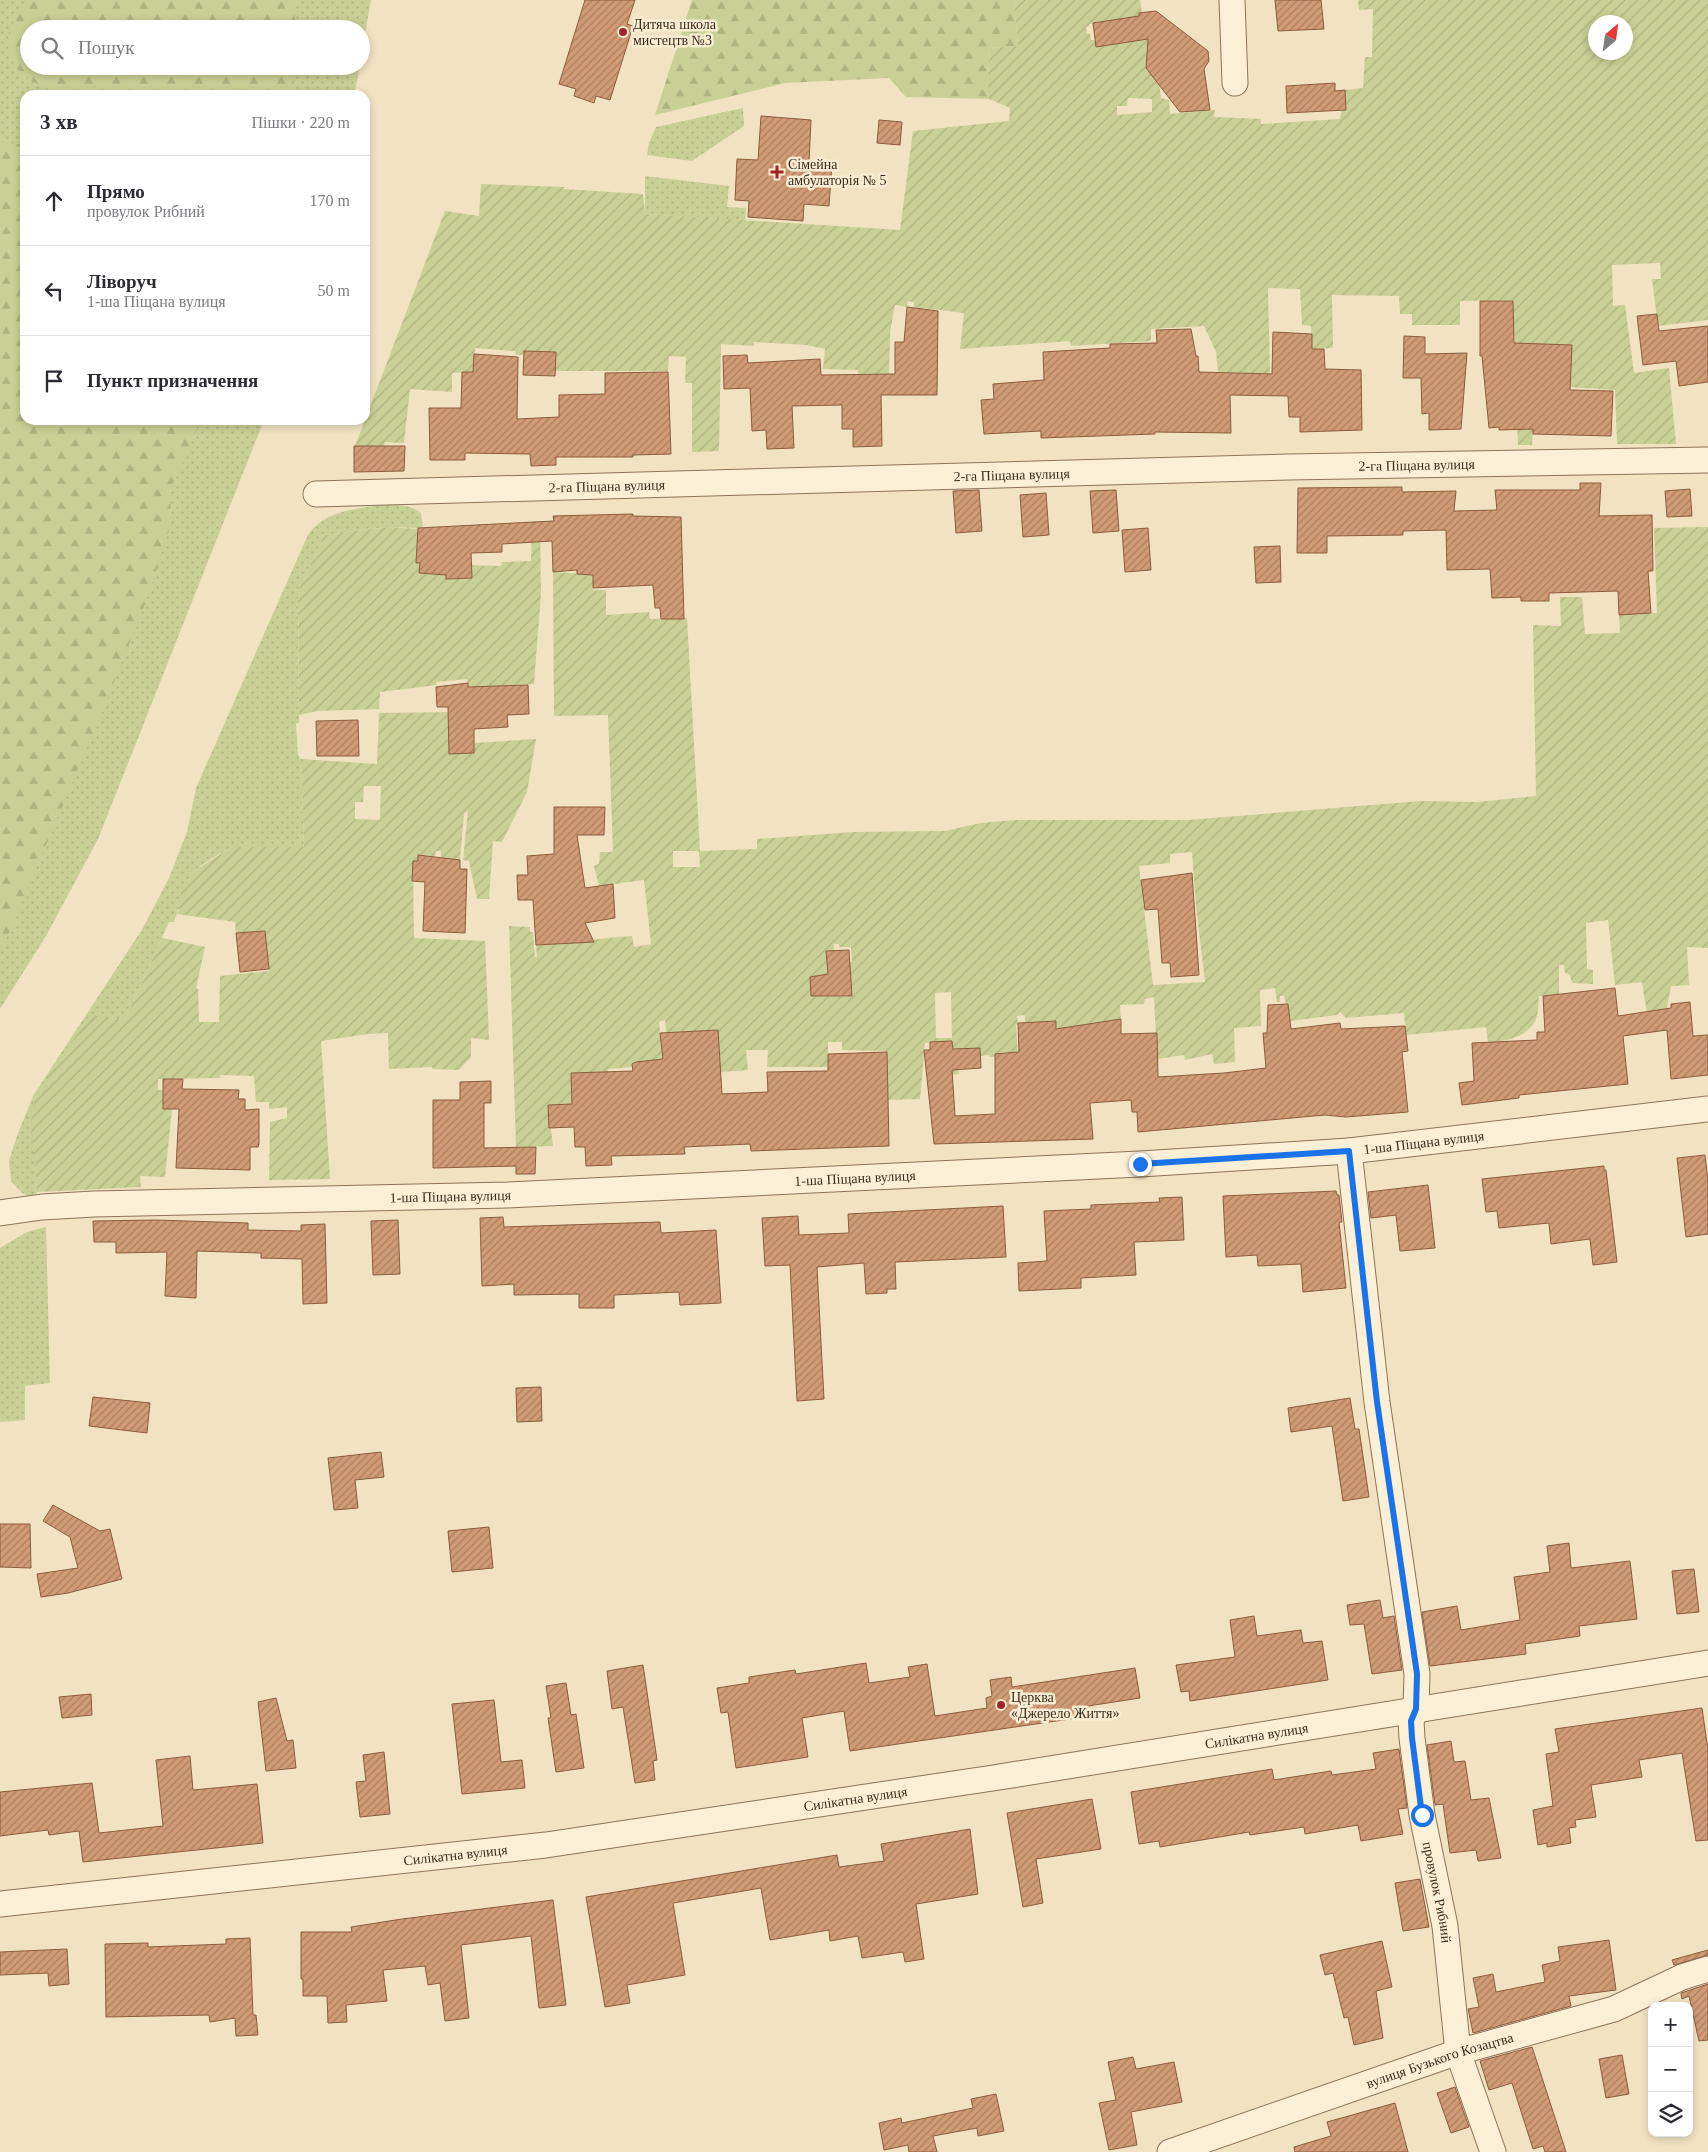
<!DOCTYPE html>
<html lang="uk">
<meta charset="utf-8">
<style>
:root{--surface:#fff;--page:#f2f2f3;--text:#2b2b33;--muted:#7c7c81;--line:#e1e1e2}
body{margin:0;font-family:"Times New Roman",serif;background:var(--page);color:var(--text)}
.controls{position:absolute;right:15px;bottom:15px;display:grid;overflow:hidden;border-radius:10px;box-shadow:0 2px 8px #0003}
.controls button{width:45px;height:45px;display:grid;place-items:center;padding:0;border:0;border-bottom:1px solid var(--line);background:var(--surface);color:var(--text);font:25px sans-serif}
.compass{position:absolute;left:1588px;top:15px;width:45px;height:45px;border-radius:50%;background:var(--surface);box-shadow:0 2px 8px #0003;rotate:29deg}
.stop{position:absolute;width:15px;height:15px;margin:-11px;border:4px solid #1a73e8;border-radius:50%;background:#fff}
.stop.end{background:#1a73e8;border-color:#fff;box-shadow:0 1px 5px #0008}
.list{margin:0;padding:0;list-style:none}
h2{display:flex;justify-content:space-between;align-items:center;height:65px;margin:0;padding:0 20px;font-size:21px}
h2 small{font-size:16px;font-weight:400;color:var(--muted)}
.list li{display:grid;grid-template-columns:32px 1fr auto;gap:15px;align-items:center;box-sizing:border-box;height:90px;padding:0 20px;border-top:1px solid var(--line)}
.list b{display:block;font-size:19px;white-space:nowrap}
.list p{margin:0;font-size:16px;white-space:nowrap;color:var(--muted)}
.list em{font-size:16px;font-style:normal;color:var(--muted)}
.icon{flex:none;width:28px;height:28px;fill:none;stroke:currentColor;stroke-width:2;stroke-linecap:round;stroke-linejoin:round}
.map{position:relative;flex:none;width:1708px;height:2152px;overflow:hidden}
.search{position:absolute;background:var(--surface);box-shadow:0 2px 8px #0003;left:20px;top:20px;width:350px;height:55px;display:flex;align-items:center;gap:12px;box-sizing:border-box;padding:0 18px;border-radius:28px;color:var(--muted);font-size:19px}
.panel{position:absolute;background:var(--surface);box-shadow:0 2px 8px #0003;left:20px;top:90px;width:350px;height:335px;border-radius:15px}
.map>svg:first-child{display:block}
.grass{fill:url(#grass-dots)}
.forest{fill:url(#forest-firs)}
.garden{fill:url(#garden-furrows);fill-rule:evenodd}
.building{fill:url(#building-hatch);stroke:#8c5c3c}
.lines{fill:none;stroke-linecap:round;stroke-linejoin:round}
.minor-casing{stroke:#8c7358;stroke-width:27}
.minor{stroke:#fbf0d6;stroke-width:25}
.route{stroke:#1a73e8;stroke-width:6}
.poi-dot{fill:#9f2426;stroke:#f8edd2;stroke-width:2}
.labels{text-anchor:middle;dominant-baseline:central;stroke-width:5;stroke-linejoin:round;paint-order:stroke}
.poi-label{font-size:14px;fill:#3b2b1d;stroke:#f8edd2;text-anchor:start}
.street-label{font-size:14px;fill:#3b2b1d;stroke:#f8edd2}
</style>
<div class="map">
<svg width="1708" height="2152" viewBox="0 0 1708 2152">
<defs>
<pattern id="grass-dots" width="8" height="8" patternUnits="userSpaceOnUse" patternTransform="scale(1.25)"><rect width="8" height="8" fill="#c9d095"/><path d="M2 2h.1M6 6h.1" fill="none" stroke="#aeb380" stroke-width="1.8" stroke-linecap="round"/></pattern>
<pattern id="forest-firs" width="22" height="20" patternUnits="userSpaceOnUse" patternTransform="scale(1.25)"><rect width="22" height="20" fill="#c9d095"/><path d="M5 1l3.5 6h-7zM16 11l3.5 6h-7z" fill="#aeb380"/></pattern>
<pattern id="garden-furrows" width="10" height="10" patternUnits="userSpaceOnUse" patternTransform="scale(1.25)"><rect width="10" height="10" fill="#c9d095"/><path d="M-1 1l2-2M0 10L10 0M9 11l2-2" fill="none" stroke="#aeb380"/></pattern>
<pattern id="building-hatch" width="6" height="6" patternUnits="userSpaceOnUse" patternTransform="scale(1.25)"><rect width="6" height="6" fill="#d19b76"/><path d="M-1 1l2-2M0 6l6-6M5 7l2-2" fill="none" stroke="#ab7f60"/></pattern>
</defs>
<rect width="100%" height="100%" fill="#f1e2c2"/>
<path class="grass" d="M0 0H371L361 57V29H29V66H360L354 95H25V420H264L98 839 46 936 0 1009Z
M743 108 744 126 692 161 647 155 649 143 656 127Z
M645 176 729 186 727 207 746 208 745 221 645 214Z
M382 505C396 505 410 504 421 513L423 528 387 527 324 535 298 591 299 722 296 724 298 755 301 759 304 847H232L211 859 191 873 174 922H169L125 1020 33 1103 37 1192 35 1199 22 1193 11 1181 9 1161 17 1136 33 1096 143 928 169 878 187 832 196 788 307 537C322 511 355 509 382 505Z
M46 1227 50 1383 25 1386V1420L0 1422V1248L27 1232Z"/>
<path class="forest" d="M27 0H296L294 29H29V66H293L290 95H80C71 85 58 91 47 88 36 85 26 77 17 69 0 45 9 24 27 0Z
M692 0H1014L1018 46 990 48 987 92 989 99 906 97 889 78 785 83 655 115Z
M0 142 25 145V420H201L171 488 170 527 150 591 101 715 0 954Z"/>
<path class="garden" d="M1014 0H1140L1142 13 1152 29 1161 98 1169 100 1170 114 1215 110 1214 117 1261 119V124L1340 119 1345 90 1363 88 1365 57H1372L1373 9 1359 10 1358 0H1708V320L1658 326 1652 279H1661L1660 263 1612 265 1613 306 1625 305 1634 373 1669 368 1676 444H1617L1615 390 1537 385 1532 445H1518L1513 300 1460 301V325H1412V314H1400L1399 296 1332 295 1333 348 1312 349 1311 326 1302 325 1300 289 1268 288 1270 374 1218 372 1216 352 1204 326 1151 329V341L1071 346 1070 341 960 349 964 313 914 307V302L908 301 907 307 895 305 890 332 889 374H858V370L823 369 825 349 807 345 754 342V346L721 344 719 451 692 452V383H685L686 357 669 356 668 371H555V352L524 351 523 355H516L515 351 475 348 473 372 452 373V392L410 389 404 443 385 442 384 446H355L445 211 479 216 481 184 564 187V189L643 194 645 214 900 230 913 131 1009 121 1010 108 989 99 987 92 990 48 1018 46ZM1114 20 1095 40H1091L1090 33 1087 34 1086 27 1089 26V24ZM1596 22H1626V52H1596ZM1128 98 1152 99V112L1117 115V106H1127Z
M540 521 541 593 534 684 468 688 467 679 436 682 437 685 380 692 379 709 317 711 299 715 298 591 324 535 388 527 418 529 416 562 420 563 419 573 435 574V565L446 564V579L472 578 471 565 501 566 502 562 531 561 532 522Z
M1708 527V948L1687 947 1689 985 1671 986 1666 1013 1647 1014 1642 982 1615 985 1608 920 1586 923 1587 969 1593 970V984L1572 983 1570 975 1565 973 1564 965H1559V995L1539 996C1538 1004 1539 1014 1535 1021 1527 1037 1504 1042 1488 1042L1486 1027 1406 1035 1404 1013 1346 1018 1340 1012 1337 1015 1290 1021 1288 1004H1286L1284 996H1280V1002H1277L1275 988 1260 990 1261 1026 1234 1028 1235 1062 1214 1064 1212 1054 1185 1060 1184 1055 1157 1059 1154 997 1145 999 1144 1004 1120 1005 1121 1023 1099 1022 1062 1031 1025 1023V1015L1017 1016 1018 1023H1024V1025H1016L1018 1054 989 1057V1055L980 1056V1048L958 1049 959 1074 952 1075 950 1041 925 1043 920 1099 888 1100 886 1051 842 1050V1042H828V1067H767L768 1050H746L748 1070 721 1072 718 1030 689 1032 668 1047 665 1020 659 1022 663 1065 647 1061 636 1062 633 1067 608 1069 609 1086 572 1101 571 1104 548 1105 553 1146 516 1147 509 926 530 927V932H533L535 957H537L536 945C568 944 600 938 632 936L634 947 651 944 644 880 599 886 594 866 599 864 600 852H612L613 850 608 715 554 716 553 572 606 575 593 582V590H606V615L649 612 650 619 687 618 700 851 757 849V839L853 832 945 831 981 823 1015 820H1188L1421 801 1477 802 1536 796 1533 625 1561 626 1560 597H1582L1585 634 1620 633 1619 615 1657 613 1654 528ZM673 851H699L700 867H673ZM1192 852 1196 906 1205 982 1153 985 1139 866 1170 863V854ZM834 944H839V947H851L852 962 841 963 842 983H851L852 997 811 996 810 977 828 974 826 951 834 950ZM951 992 952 1038H936L935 993Z
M450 712 449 754 474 753V743L536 739 527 792 502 842 493 841 489 899H477L469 861 463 860 468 810 464 814 460 860 441 859V851H436L435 856 418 855V861H413L414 938 485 941 489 1040 471 1038V1057L459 1070 433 1069 432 1067 389 1069 388 1033 368 1034 321 1041 330 1179 269 1180 270 1122 287 1118V1107L269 1109V1102H256L254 1076 220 1075V1078L158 1079V1090H169L163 1098V1109H172L165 1177 140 1176 141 1187 37 1192C36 1166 26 1118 36 1095L90 1015 125 1020 162 938 205 947 196 988 198 989 199 1022H219L220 976 269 971 265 931 236 933 235 922 177 914 179 910 176 905 191 873 232 847H304L301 759 377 764 379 713ZM364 786H381L380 820 355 819V802H363Z"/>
<path class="building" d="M585 0H635L627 24 633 26 610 100 596 96 594 103 574 96 576 89 559 84Z
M1275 0H1321L1324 29 1278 31Z
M1156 11 1208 51 1209 61 1204 69 1210 110 1180 112 1146 68 1148 39 1096 47 1093 23 1139 16V13Z
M1335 83V91L1345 90 1346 110 1287 113 1286 86Z
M761 116 811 120 809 162 832 163 829 206 804 204 803 221 748 217 749 201 735 200 737 159 758 160Z
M879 120 902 122 900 145 877 143Z
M1480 301H1513L1514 343 1572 345 1570 390 1613 391 1611 436 1533 434V429L1499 430V427L1489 428 1482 356H1480Z
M907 307 938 311 937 395H881L882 446 853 447V429H842V405L792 406 794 448 767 449 766 430 752 431 750 388 724 389 723 356 747 355 748 363 820 359 821 375 895 374V342H904Z
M1657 314 1659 331 1708 326V382L1679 386 1676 361 1643 365 1637 316Z
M1191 329 1196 356H1198L1199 372 1272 374 1273 332 1312 334V349H1324L1325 369 1361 370 1362 430 1300 432V417H1289L1288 396 1230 395 1231 433 1155 432V434L1041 438V431L984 434 981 400 994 399 993 384 1044 380 1043 352 1110 348V344L1157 343 1156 330Z
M1404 336 1425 337V354L1467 353 1461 429 1429 430V413L1422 414 1421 378H1403Z
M524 351 556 352 555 376 523 375Z
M474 354 518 357 517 419 559 417V395L605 394V373L668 372 671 454 633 455V457H556V465L531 466 530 454 465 453V460H430L429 408H461L462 372H473Z
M354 446H405L404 471 354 472Z
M1580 483H1601L1599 516 1652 515 1653 571H1648L1651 613 1619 615 1618 591 1549 593V601H1521V597L1492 598 1490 569 1447 570 1446 530 1403 531V535L1327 536V553H1297L1298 488 1402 487V492L1456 491 1454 511 1497 510 1495 490H1580Z
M1690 489 1692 516 1667 517 1665 491Z
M979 490 982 531 956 533 953 491Z
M1116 490 1119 531 1093 533 1090 491Z
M1046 493 1049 535 1023 537 1020 495Z
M633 514V516L681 517 684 619H661L660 608H655L653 585 593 588V575L577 574V570L553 572 552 541 502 544V552L471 553 472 578 446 579V575L419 573 420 563H416L418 528 554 521 553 516Z
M1148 528 1151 570 1125 572 1122 530Z
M1280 546 1281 582 1256 583 1254 547Z
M468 683V687L528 685 529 714 507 715 508 727 474 729V753L449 754 448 707H437L436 687Z
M358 720 359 756H317L316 721Z
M554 807H605L604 835H577L585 888 613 884 615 918 585 923 594 942 536 945 533 900H518L517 875H528L527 856 554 854Z
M418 855 460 860V869H467L465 933 423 931 425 882 412 881 413 861H418Z
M1192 873 1199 975 1171 977 1170 963H1162L1158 909 1145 910 1141 880Z
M265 931 269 969 240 972 236 933Z
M849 950 852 996H811L810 977 828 974 826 951Z
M1615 988 1618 1016 1671 1008V1004L1690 1002 1693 1036 1708 1035V1075L1671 1079 1667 1030 1623 1036 1628 1084 1519 1095V1098L1462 1105 1459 1083 1474 1081 1472 1043 1537 1040V1032H1545L1543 996Z
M1288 1004 1291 1029 1340 1023 1341 1029 1405 1026 1408 1051 1402 1052 1408 1112 1346 1117 1325 1115 1138 1132 1137 1112H1132L1131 1100 1090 1103 1093 1139 934 1144 924 1050H930V1042L952 1041 953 1049 980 1048 981 1068 952 1070 955 1116 995 1114V1054L1019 1052 1018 1023 1056 1021V1029L1121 1019V1034L1157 1033 1158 1077 1224 1073 1266 1068 1263 1033H1267L1268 1005Z
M718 1030 722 1094 768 1092 767 1072 828 1071V1054L887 1052 889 1146 751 1151 750 1144 684 1147 685 1154 611 1156 612 1165 586 1166 585 1147H575L574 1127 549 1128 548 1105 572 1104 571 1073 633 1071 632 1064 636 1062 663 1059 660 1033Z
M163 1079H183L182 1089 239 1090 238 1099H245V1110L259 1109V1144L258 1147H250V1170L176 1168 179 1109H163Z
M491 1081V1103H484V1148L536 1147 535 1174H516V1166L433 1168V1100H460V1082Z
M1705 1155 1708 1181V1234L1686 1237 1677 1158Z
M1604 1166V1170H1606L1617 1262 1593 1265 1590 1239 1551 1244 1549 1223 1499 1228 1497 1211 1486 1212 1482 1179Z
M1428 1185 1435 1248 1400 1251 1396 1215 1371 1218 1368 1192Z
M1336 1191 1337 1195H1339L1342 1222H1339L1346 1288 1303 1292 1301 1264 1258 1266 1257 1255 1226 1257 1223 1196Z
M1182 1197 1184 1240 1134 1242 1136 1275 1081 1278V1288L1019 1291 1018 1263 1047 1261 1044 1211 1091 1209V1205L1160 1202 1159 1198Z
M1003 1206 1006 1257 895 1262 896 1289H887V1293L866 1294 864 1263 817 1267 824 1399 797 1401 790 1265 765 1266 762 1218 798 1216 799 1235 849 1233 848 1214Z
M503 1217 504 1227 660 1222 661 1233 716 1230 721 1303 680 1305 679 1292 614 1295V1308H579V1294L514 1295V1284L482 1286 480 1218Z
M155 1220 248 1223V1230L301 1231V1225L325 1224 327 1303 303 1304 302 1259 261 1258V1253L197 1251 196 1298 165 1296 167 1252 116 1253V1242H94L93 1221Z
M398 1220 400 1274 373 1275 371 1221Z
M541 1387 542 1421 517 1422 516 1388Z
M93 1397 150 1403 147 1433 89 1426Z
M1350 1398 1355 1429H1359L1369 1497 1343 1501 1332 1426 1291 1432 1288 1408Z
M381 1452 384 1477 355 1480 358 1508 334 1510 328 1458Z
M53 1505 100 1531 110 1529 122 1579 68 1593 41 1597 37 1574 78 1568 70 1537 43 1521Z
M0 1524H30L31 1568 0 1567Z
M489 1527 493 1568 452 1572 448 1531Z
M1569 1543 1571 1568 1630 1561 1637 1619 1579 1626 1580 1636 1525 1644 1526 1654 1430 1666 1422 1612 1457 1606 1461 1630 1520 1620 1514 1577 1550 1572 1547 1546Z
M1694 1569 1699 1612 1677 1614 1672 1571Z
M1380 1600 1383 1618 1394 1616 1402 1670 1372 1674 1364 1624 1350 1625 1347 1605Z
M1254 1616 1257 1636 1301 1630 1303 1643 1322 1641 1328 1680 1190 1701 1189 1691 1181 1692 1176 1665 1235 1657 1230 1620Z
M866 1663 869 1683 910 1677 908 1667 927 1664 935 1716 987 1708 986 1698 992 1696 990 1680 1011 1677 1012 1687 1135 1668 1140 1698 1075 1708 1077 1718 850 1751 844 1711 802 1718 808 1757 736 1768 728 1712 721 1713 717 1688 749 1683V1677L795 1670 796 1674Z
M643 1665 657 1760 653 1761 655 1780 635 1783 623 1707 612 1709 607 1671Z
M566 1683 571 1715 576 1714 584 1768 556 1772 548 1718H551L546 1686Z
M91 1694 92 1715 62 1718 59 1697Z
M276 1698 287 1741 293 1740 296 1768 266 1771 258 1702Z
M494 1700 501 1762 522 1760 525 1788 462 1794 452 1704Z
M1702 1708 1708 1750V1840L1696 1841 1682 1753 1639 1760 1642 1777 1591 1785 1596 1817 1575 1820 1576 1827 1569 1828 1571 1843 1547 1847V1843L1538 1845 1533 1810 1553 1806 1546 1754 1559 1752 1555 1729Z
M1451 1741 1454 1762 1465 1761 1471 1800 1489 1798 1501 1858 1478 1861 1476 1850 1450 1853 1443 1804 1435 1805 1427 1745Z
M1399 1749 1407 1808 1398 1809 1403 1834 1361 1841 1358 1825 1305 1834 1304 1827 1250 1835 1249 1832 1160 1847 1159 1841 1139 1844 1131 1792 1272 1769 1274 1780 1331 1771 1332 1775 1376 1769 1373 1753Z
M384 1752 390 1814 360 1817 356 1782 366 1781 363 1755Z
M190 1756 193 1790 257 1784 263 1843 83 1862 79 1831 49 1835 48 1830 0 1836V1792L92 1783 99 1833 163 1826 156 1760Z
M1092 1799 1101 1849 1036 1859 1043 1903 1023 1907 1007 1813Z
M970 1829 978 1894 916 1904 924 1959 905 1962 903 1952 862 1958 858 1936 830 1941 829 1930 770 1940 761 1888 673 1903 685 1975 627 1985 630 2003 605 2007 586 1897 837 1855 839 1867 884 1861 881 1844Z
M1420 1879 1429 1927 1403 1931 1395 1883Z
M553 1900 566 2005 539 2008 531 1936 461 1945 469 2018 445 2021 440 1983 428 1985 425 1966 383 1970 387 2001 346 2005 347 2022 328 2023 327 1996H303V1979H301V1932H352L351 1927 402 1919Z
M250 1938 253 2015H256L258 2035 236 2036 235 2018 210 2022 209 2015 106 2017 105 1944 148 1943V1947L226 1944V1939Z
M1609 1940 1616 1990 1569 1996 1571 2006 1473 2033 1468 2009 1479 2007 1473 1978 1493 1974 1496 1992 1545 1982 1542 1965 1560 1961 1558 1947Z
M1382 1941 1392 1987 1376 1991 1383 2038 1354 2045 1348 2017 1344 2018 1333 1973 1325 1975 1320 1955Z
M67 1949 69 1984 49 1986 48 1973 0 1975V1952Z
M1708 1950V1955L1674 1965 1672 1960Z
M1708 1984V2040L1699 2041 1689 1996 1682 1999 1681 1993Z
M1532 2047 1547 2093 1566 2152H1545L1543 2146 1533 2149 1512 2083 1489 2090 1480 2061Z
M1622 2055 1629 2094 1606 2098 1599 2059Z
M1133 2057 1136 2069 1174 2062 1182 2102 1131 2112 1137 2145 1109 2150 1099 2103 1116 2100 1108 2062Z
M1455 2087 1469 2127 1451 2133 1437 2093Z
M996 2094 1004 2131 978 2136 977 2128 933 2136 937 2152H909L908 2145 884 2150 879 2123 901 2118 902 2123 973 2108 971 2099Z
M1395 2103 1408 2152H1295L1294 2147 1331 2136 1327 2122Z"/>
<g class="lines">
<defs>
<g id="minor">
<path d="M1232 0 1235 83"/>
<path id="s1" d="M316 494 1289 467 1708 460"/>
<path id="s2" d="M1349 1151 1377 1402 1417 1674 1416 1709 1411 1721 1412 1738 1422 1815 1445 1926 1458 2052 1493 2152"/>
<path id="s3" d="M0 1213 42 1207 94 1204 507 1195 1140 1164 1349 1151 1708 1109"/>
<path id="s4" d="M0 1904 546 1845 993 1778 1708 1663"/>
<path id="s5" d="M1170 2152 1458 2052 1614 2009 1682 1977 1708 1969"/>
</g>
</defs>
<use href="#minor" class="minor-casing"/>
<use href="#minor" class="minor"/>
</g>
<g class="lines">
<path class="route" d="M1140 1164 1349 1151 1377 1402 1417 1674 1416 1709 1411 1721 1412 1738 1422 1815"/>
</g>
<g class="poi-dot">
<circle cx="623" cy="32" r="5"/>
<path d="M774.5 164.5h5v5h5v5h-5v5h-5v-5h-5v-5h5z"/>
<circle cx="1001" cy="1705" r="5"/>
</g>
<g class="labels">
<g class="poi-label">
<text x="633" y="24">Дитяча школа<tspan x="633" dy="16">мистецтв №3</tspan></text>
<text x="788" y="164">Сімейна<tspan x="788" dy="16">амбулаторія № 5</tspan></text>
<text x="1011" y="1697">Церква<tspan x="1011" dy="16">«Джерело Життя»</tspan></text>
</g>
<g class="street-label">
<text stroke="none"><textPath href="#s1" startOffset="1101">2-га Піщана вулиця</textPath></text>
<text stroke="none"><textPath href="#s1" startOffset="696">2-га Піщана вулиця</textPath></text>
<text stroke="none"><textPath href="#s1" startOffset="291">2-га Піщана вулиця</textPath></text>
<text stroke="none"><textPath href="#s3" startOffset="1426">1-ша Піщана вулиця</textPath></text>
<text stroke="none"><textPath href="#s3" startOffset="856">1-ша Піщана вулиця</textPath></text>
<text stroke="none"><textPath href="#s3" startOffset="451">1-ша Піщана вулиця</textPath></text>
<text stroke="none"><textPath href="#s4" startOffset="1268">Силікатна вулиця</textPath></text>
<text stroke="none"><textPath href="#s4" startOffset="862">Силікатна вулиця</textPath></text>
<text stroke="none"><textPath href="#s4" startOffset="458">Силікатна вулиця</textPath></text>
<text stroke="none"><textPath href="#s2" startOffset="749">провулок Рибний</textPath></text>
<text stroke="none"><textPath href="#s5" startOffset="285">вулиця Бузького Козацтва</textPath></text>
</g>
</g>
</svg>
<div class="controls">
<button>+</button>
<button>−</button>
<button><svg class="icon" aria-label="layers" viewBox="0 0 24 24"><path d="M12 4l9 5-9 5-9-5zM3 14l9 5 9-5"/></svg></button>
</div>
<svg class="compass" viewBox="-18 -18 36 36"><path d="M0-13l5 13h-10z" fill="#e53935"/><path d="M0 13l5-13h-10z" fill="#7c7c81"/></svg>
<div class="stop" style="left:1422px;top:1815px"></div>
<div class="stop end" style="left:1140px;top:1164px"></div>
<div class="search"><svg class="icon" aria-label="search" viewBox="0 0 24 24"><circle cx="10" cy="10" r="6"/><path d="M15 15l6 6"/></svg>Пошук</div>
<section class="panel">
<h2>3 хв<small>Пішки · 220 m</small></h2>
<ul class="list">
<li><svg class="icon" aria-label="ahead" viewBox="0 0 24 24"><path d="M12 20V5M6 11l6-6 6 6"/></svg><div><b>Прямо</b><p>провулок Рибний</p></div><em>170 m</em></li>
<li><svg class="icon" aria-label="left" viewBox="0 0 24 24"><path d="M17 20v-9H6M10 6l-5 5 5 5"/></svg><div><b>Ліворуч</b><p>1-ша Піщана вулиця</p></div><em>50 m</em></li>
<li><svg class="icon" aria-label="arrive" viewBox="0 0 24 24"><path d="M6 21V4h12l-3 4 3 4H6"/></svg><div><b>Пункт призначення</b></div></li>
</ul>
</section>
</div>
